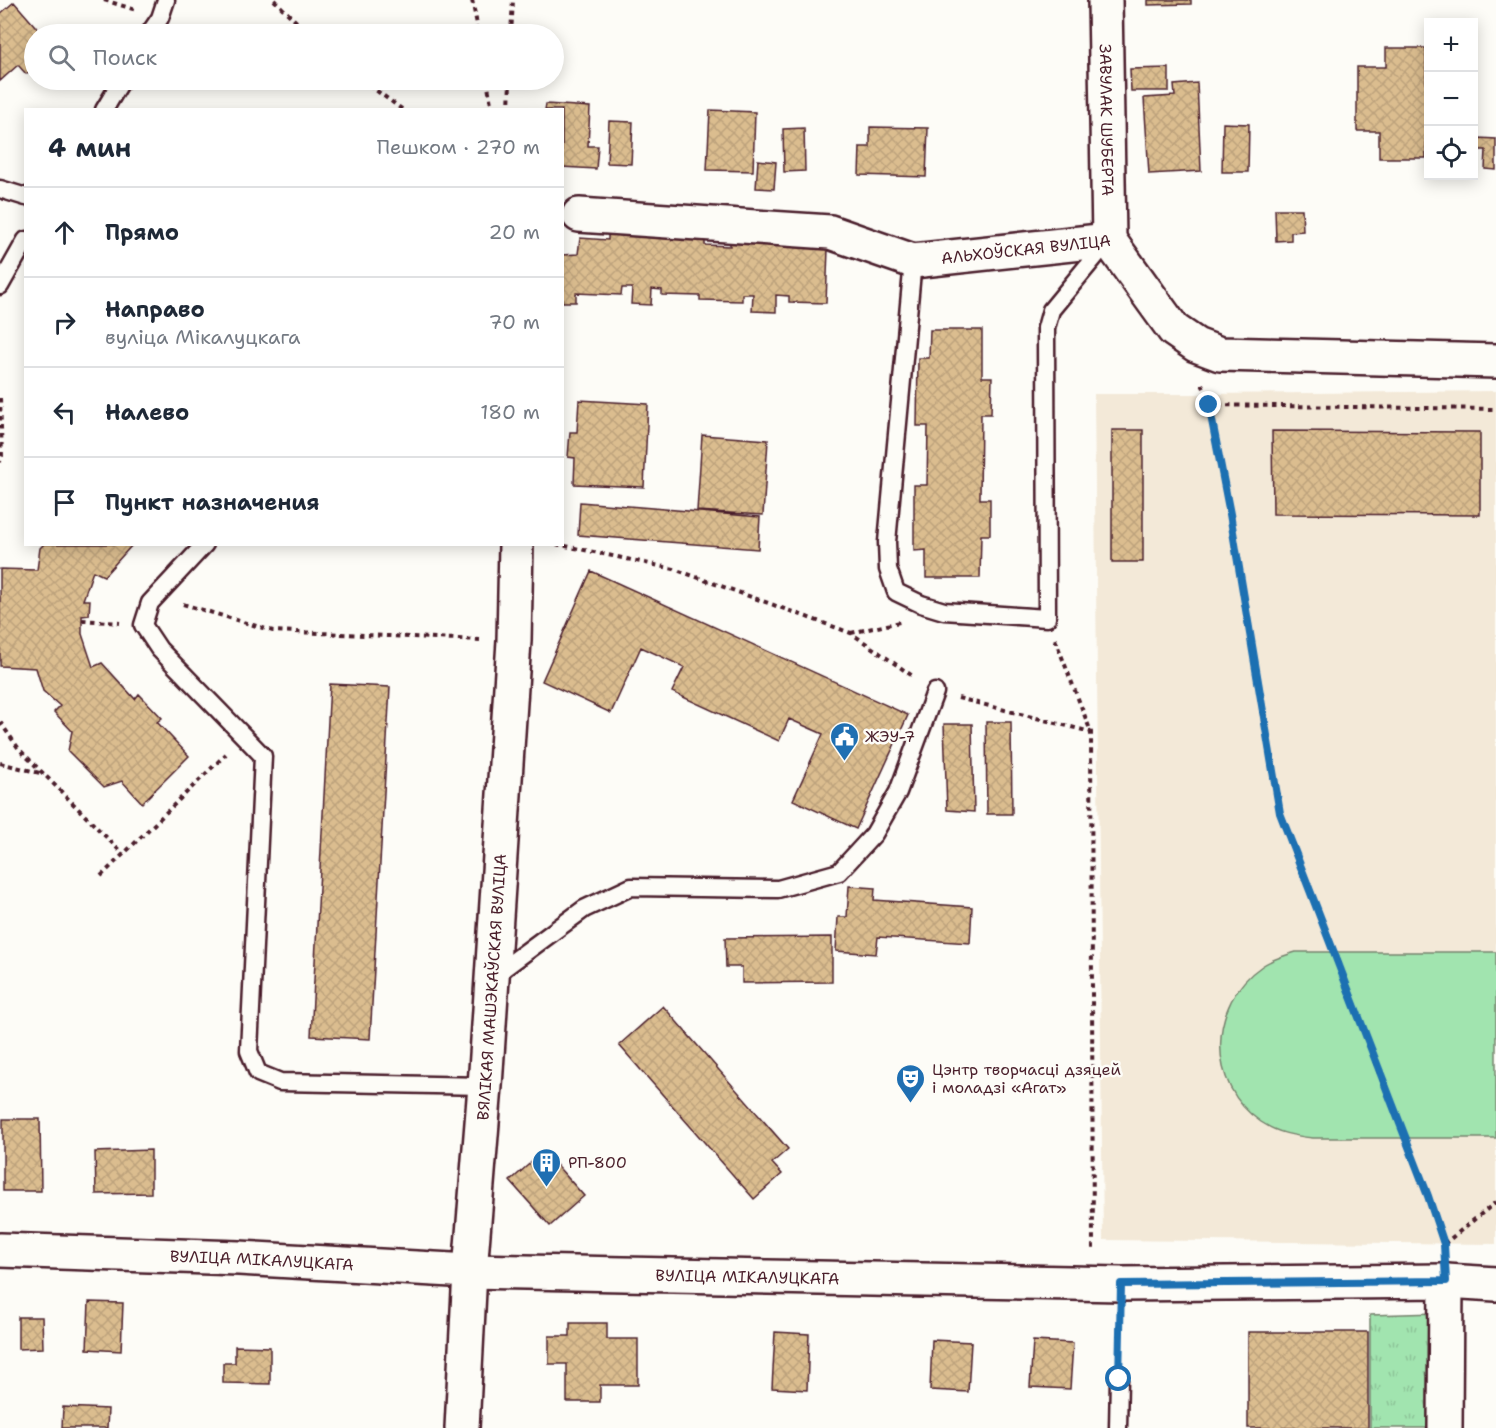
<!DOCTYPE html>
<html lang="ru">
<meta charset="utf-8">
<style>
:root{--surface:#fff;--page:#f6f6f7;--text:#1f2937;--muted:#747a83;--line:#e0e1e3}
body{margin:0;font-family:"Shantell Sans",sans-serif;background:var(--page);color:var(--text)}
.controls{position:absolute;right:18px;top:18px;display:grid;overflow:hidden;border-radius:0px;box-shadow:0 3px 15px #0003}
.controls button{width:54px;height:54px;display:grid;place-items:center;padding:0;border:0;border-bottom:2px solid var(--line);background:var(--surface);color:var(--text);font:30px sans-serif}
.stop{position:absolute;width:18px;height:18px;margin:-14px;border:4px solid #1f6fb2;border-radius:50%;background:#fff}
.stop.end{background:#1f6fb2;border-color:#fff;box-shadow:0 2px 6px #0008}
.list{margin:0;padding:0;list-style:none}
h2{display:flex;justify-content:space-between;align-items:center;height:78px;margin:0;padding:0 24px;font-size:26px}
h2 small{font-size:20px;font-weight:400;color:var(--muted)}
.list li{display:grid;grid-template-columns:39px 1fr auto;gap:18px;align-items:center;box-sizing:border-box;height:90px;padding:0 24px;border-top:2px solid var(--line)}
.list b{display:block;font-size:22px;white-space:nowrap}
.list p{margin:0;font-size:20px;white-space:nowrap;color:var(--muted)}
.list em{font-size:20px;font-style:normal;color:var(--muted)}
.icon{flex:none;width:33px;height:33px;fill:none;stroke:currentColor;stroke-width:2;stroke-linecap:round;stroke-linejoin:round}
.map{position:relative;flex:none;width:1496px;height:1428px;overflow:hidden}
.search{position:absolute;background:var(--surface);box-shadow:0 3px 15px #0003;left:24px;top:24px;width:540px;height:66px;display:flex;align-items:center;gap:15px;box-sizing:border-box;padding:0 21px;border-radius:33px;color:var(--muted);font-size:22px}
.panel{position:absolute;background:var(--surface);box-shadow:0 3px 15px #0003;left:24px;top:108px;width:540px;height:438px;border-radius:0px}
.map>svg:first-child{display:block}
.built{fill:#f3e9d8}
.grass{fill:url(#grass-tufts);stroke:#76826d;stroke-width:1.5}
.pitch{fill:#a1e4af;stroke:#76826d;stroke-width:1.5}
.building{fill:url(#building-cross-hatch);stroke:#4a1f2b;stroke-width:1.5}
.lines{fill:none;stroke-linecap:round;stroke-linejoin:round}
.service-casing{stroke:#4a1f2b;stroke-width:21}
.minor-casing{stroke:#4a1f2b;stroke-width:38}
.path{stroke:#4a1f2b;stroke-width:4;stroke-dasharray:4.5 4.5;stroke-linecap:butt}
.service{stroke:#fdfcf7;stroke-width:16}
.minor{stroke:#fdfcf7;stroke-width:33}
.route{stroke:#1f6fb2;stroke-width:8}
.labels{text-anchor:middle;dominant-baseline:central;stroke-width:5;stroke-linejoin:round;paint-order:stroke}
.street-label{font-size:16px;fill:#4a1f2b;stroke:#fdfcf7}
.poi-label{font-size:16px;fill:#4a1f2b;stroke:#fdfcf7;text-anchor:start}
</style>
<div class="map">
<svg width="1496" height="1428" viewBox="0 0 1496 1428">
<defs>
<pattern id="grass-tufts" width="24" height="20" patternUnits="userSpaceOnUse" patternTransform="scale(1.5)"><rect width="24" height="20" fill="#a1e4af"/><path d="M3 7l-1-3M5 7V3M7 7l1-3M15 17l-1-3M17 17v-4M19 17l1-3" fill="none" stroke="#8cc397"/></pattern>
<pattern id="building-cross-hatch" width="8" height="8" patternUnits="userSpaceOnUse" patternTransform="scale(1.5)"><rect width="8" height="8" fill="#dbbd8f"/><path d="M0 0l8 8M0 8l8-8" fill="none" stroke="#bda27c"/></pattern>
</defs>
<rect width="100%" height="100%" fill="#fdfcf7"/>
<filter id="ink" filterUnits="userSpaceOnUse"><feTurbulence type="fractalNoise" baseFrequency=".0167" numOctaves="2"/><feDisplacementMap in="SourceGraphic" scale="12" xChannelSelector="R" yChannelSelector="G"/><feConvolveMatrix kernelMatrix="1 2 1 2 8 2 1 2 1" color-interpolation-filters="sRGB"/></filter>
<g filter="url(#ink)">
<path class="built" d="M1496 391V1244L1103 1240 1094 394H1207Z"/>
<path class="grass" d="M1437 1313 1435 1428H1370V1315Z"/>
<path class="pitch" d="M1296 952H1496V1138H1313C1295 1136 1277 1133 1261 1122 1206 1085 1208 1003 1262 966 1272 959 1284 956 1296 952Z"/>
<path class="building" d="M1148 0H1191V4L1148 5Z
M14 2 42 34H34V67L26 74 18 65 0 81V14Z
M1386 48H1426V158H1379V131H1357V67H1386Z
M1169 68V91H1131L1130 69Z
M1197 83 1201 171 1149 174 1144 98 1175 96 1174 85Z
M546 104 590 107 588 146H598L596 169 562 167V110H545Z
M710 110 755 112 753 171 707 170Z
M609 121 633 122 631 164 607 163Z
M1223 123 1249 124 1248 172H1222Z
M870 127 928 128 926 177 859 175 860 147H870Z
M804 128 805 171 784 172 783 129Z
M1478 138 1496 139V170L1485 169 1486 150H1478Z
M758 160 776 162 774 189 756 188Z
M1275 209H1302L1303 231 1291 232V240L1276 241Z
M608 231 676 233V239L705 240V245L730 246V237L800 239 799 247 828 249 826 303 789 302V296L776 295V312L752 311 753 294H742V301L700 300V296L662 295V290L652 289 651 305 631 304 632 288H622L621 295 576 293V302H562V255L578 254 580 238 608 240Z
M930 330H982V377H992L991 414H981L980 499H990V535H981L980 578H926V550L914 551V485H927L928 426H917L918 358H929Z
M579 400 648 404 644 487 574 484 575 458 568 457 570 432H577Z
M1112 430H1143V562H1112Z
M1272 431 1480 432V515L1273 514Z
M702 435 768 440 763 515 697 511Z
M580 502 760 517 758 549 578 535Z
M44 544H133L104 576 93 571 83 600H90L89 615 82 616V634L93 667 102 663 135 699 139 694 162 718 157 722 189 756 142 803 122 781 104 787 68 751 72 731 54 712 60 706 43 691 36 668 0 666V569L37 570 40 548Z
M591 571 908 715 856 829 793 800 823 734 789 719 779 741 672 692 684 667 641 647 611 713 542 681Z
M330 684 390 687 370 1039 311 1036Z
M986 722H1011L1012 814H987Z
M944 724H972L974 812 947 810Z
M849 886 875 888 874 900 972 907 970 943 878 937 876 954 836 951 838 917H847Z
M832 937V982L742 983V967H726L725 938Z
M663 1006 788 1149 772 1163 782 1174 754 1199 619 1045Z
M3 1119H40L41 1191H3Z
M151 1150V1193L96 1194 95 1152Z
M544 1151 584 1196 550 1226 510 1181Z
M89 1302 123 1303 121 1351 87 1349Z
M18 1317H42L43 1348 18 1349Z
M570 1323H607V1339H638V1385H600V1402H567V1364H549V1336H570Z
M775 1332 809 1334 807 1390 772 1388Z
M1248 1332H1368V1428H1248Z
M932 1340 971 1342 968 1392 930 1390Z
M1033 1341 1073 1343 1070 1389 1030 1387Z
M235 1346 270 1347V1384L223 1383V1363H235Z
M63 1407 108 1409 107 1428H62Z"/>
<g class="lines">
<defs>
<path id="service" d="M149 34 160 18 166 0
M104 110 122 80
M0 189 26 197
M913 261 887 542 888 569 896 592 921 604 944 611 1047 618 1046 328 1051 310 1108 241
M0 286 26 240
M205 544 150 603 143 625 159 649 263 756 249 1051 258 1073 280 1082 485 1086
M492 977 584 909 631 887 778 889 839 872 874 834 898 792 935 692
M1118 1428 1119 1379"/>
<g id="minor">
<path id="s1" d="M1105 0 1109 240"/>
<path id="s2" d="M579 215 830 232 913 261 1109 240"/>
<path d="M1109 240 1174 330 1196 345 1220 354 1496 361"/>
<path id="s3" d="M0 1250 239 1258 470 1271 1121 1284 1446 1281 1496 1284"/>
<path id="s4" d="M462 1428 470 1271 485 1086 514 641 516 544"/>
<path d="M1445 1428 1446 1281"/>
</g>
</defs>
<use href="#service" class="service-casing"/>
<use href="#minor" class="minor-casing"/>
<path class="path" d="M104 0 136 10
M274 0 309 34
M472 0 479 34
M511 34 513 0
M362 80 403 110
M487 80 492 110
M509 110 510 80
M1202 384 1207 394 1230 514 1280 813 1428 1196 1444 1244V1248
M0 398 2 456 0 462
M1209 405 1496 409
M556 544 674 569 851 633 914 677
M183 604 273 631 480 640
M82 620 120 623
M851 633 900 622
M1055 639 1091 732 1093 1251
M958 698 1091 732
M0 722 19 749 123 854
M0 763 44 774
M101 876 226 754
M1444 1244 1496 1202
M1120 1355V1318"/>
<use href="#service" class="service"/>
<use href="#minor" class="minor"/>
</g>
</g>
<g class="lines" filter="url(#ink)">
<path class="route" d="M1119 1379 1121 1284 1446 1281 1444 1244 1428 1196 1280 813 1230 514 1209 405"/>
</g>
<defs>
<symbol id="civic-pin" viewBox="-11 -11 22 30"><path d="M0 17L-7.5 6A9.5 9.5 0 1 1 7.5 6Z" fill="#1f6fb2" stroke="#fdfcf7"/><path d="M-.6-6.5H3V-4.5H.6V-3L4-1V1h2V6H-6V1h2V-1L-.6-3ZM-1.2 2.5V6h2.4V2.5Z" fill="#fff"/></symbol>
<symbol id="theatre-pin" viewBox="-11 -11 22 30"><path d="M0 17L-7.5 6A9.5 9.5 0 1 1 7.5 6Z" fill="#1f6fb2" stroke="#fdfcf7"/><path d="M-5-5.5Q0-4 5-5.5V0Q5 5 0 6Q-5 5-5 0ZM-3.3-2.5H-1v1.5H-3.3ZM1-2.5H3.3v1.5H1ZM-2.8 1Q0 5.5 2.8 1Z" fill="#fff"/></symbol>
<symbol id="building-pin" viewBox="-11 -11 22 30"><path d="M0 17L-7.5 6A9.5 9.5 0 1 1 7.5 6Z" fill="#1f6fb2" stroke="#fdfcf7"/><path d="M-4-6H4V6H1V3H-1V6H-4ZM-2.5-4.3h1.7v1.8h-1.7ZM.8-4.3h1.7v1.8H.8ZM-2.5-1h1.7V.8h-1.7ZM.8-1h1.7V.8H.8Z" fill="#fff"/></symbol>
</defs>
<g fill-rule="evenodd">
<use href="#civic-pin" x="828" y="720" width="33" height="45"/>
<use href="#theatre-pin" x="894" y="1062" width="33" height="45"/>
<use href="#building-pin" x="530" y="1146" width="33" height="45"/>
</g>
<g class="labels">
<g class="street-label">
<text stroke="none"><textPath href="#s1" startOffset="120">ЗАВУЛАК ШУБЕРТА</textPath></text>
<text stroke="none"><textPath href="#s2" startOffset="453">АЛЬХОЎСКАЯ ВУЛІЦА</textPath></text>
<text stroke="none"><textPath href="#s4" startOffset="442">ВЯЛІКАЯ МАШЭКАЎСКАЯ ВУЛІЦА</textPath></text>
<text stroke="none"><textPath href="#s3" startOffset="262">ВУЛІЦА МІКАЛУЦКАГА</textPath></text>
<text stroke="none"><textPath href="#s3" startOffset="748">ВУЛІЦА МІКАЛУЦКАГА</textPath></text>
</g>
<g class="poi-label">
<text x="865" y="736">ЖЭУ-7</text>
<text x="932" y="1069">Цэнтр творчасці дзяцей<tspan x="932" dy="18">і моладзі «Агат»</tspan></text>
<text x="568" y="1162">РП-800</text>
</g>
</g>
</svg>
<div class="controls">
<button>+</button>
<button>−</button>
<button><svg class="icon" aria-label="locate" viewBox="0 0 24 24"><circle cx="12" cy="12" r="6"/><path d="M12 2v4M12 18v4M2 12h4M18 12h4"/></svg></button>
</div>
<div class="stop" style="left:1119px;top:1379px"></div>
<div class="stop end" style="left:1209px;top:405px"></div>
<div class="search"><svg class="icon" aria-label="search" viewBox="0 0 24 24"><circle cx="10" cy="10" r="6"/><path d="M15 15l6 6"/></svg>Поиск</div>
<section class="panel">
<h2>4 мин<small>Пешком · 270 m</small></h2>
<ul class="list">
<li><svg class="icon" aria-label="ahead" viewBox="0 0 24 24"><path d="M12 20V5M6 11l6-6 6 6"/></svg><div><b>Прямо</b></div><em>20 m</em></li>
<li><svg class="icon" aria-label="right" viewBox="0 0 24 24"><path d="M7 20v-9h11M14 6l5 5-5 5"/></svg><div><b>Направо</b><p>вуліца Мікалуцкага</p></div><em>70 m</em></li>
<li><svg class="icon" aria-label="left" viewBox="0 0 24 24"><path d="M17 20v-9H6M10 6l-5 5 5 5"/></svg><div><b>Налево</b></div><em>180 m</em></li>
<li><svg class="icon" aria-label="arrive" viewBox="0 0 24 24"><path d="M6 21V4h12l-3 4 3 4H6"/></svg><div><b>Пункт назначения</b></div></li>
</ul>
</section>
</div>
